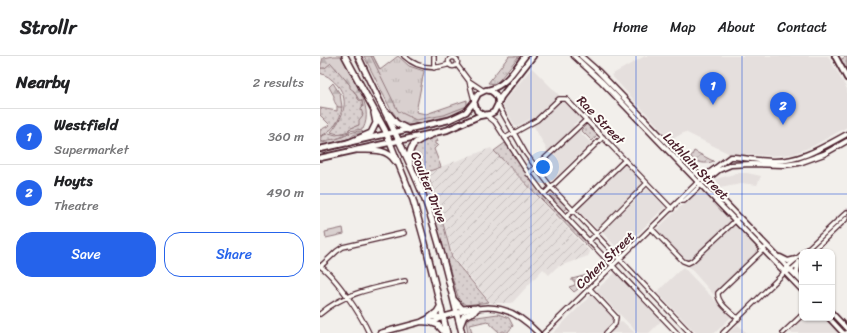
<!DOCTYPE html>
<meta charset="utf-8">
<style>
:root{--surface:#fff;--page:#f2f2f2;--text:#202124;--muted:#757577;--line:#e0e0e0;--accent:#2563eb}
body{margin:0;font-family:Sriracha,sans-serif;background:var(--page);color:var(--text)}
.controls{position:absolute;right:12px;bottom:12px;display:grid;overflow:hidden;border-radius:8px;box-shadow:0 1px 3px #0004}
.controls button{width:36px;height:36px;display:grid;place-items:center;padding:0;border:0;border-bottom:1px solid var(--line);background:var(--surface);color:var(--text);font:20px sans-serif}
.you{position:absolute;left:223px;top:111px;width:14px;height:14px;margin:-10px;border:3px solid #fff;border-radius:50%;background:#1a73e8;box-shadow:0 0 0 6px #1a73e833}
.badge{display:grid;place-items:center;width:26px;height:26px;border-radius:50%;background:var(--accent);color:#fff;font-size:13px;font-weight:700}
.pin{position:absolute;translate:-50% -33px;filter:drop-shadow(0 1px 2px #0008)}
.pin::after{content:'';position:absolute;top:21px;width:14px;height:12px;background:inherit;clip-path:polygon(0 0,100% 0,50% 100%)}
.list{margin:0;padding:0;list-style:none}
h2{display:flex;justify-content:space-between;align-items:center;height:52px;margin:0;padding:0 16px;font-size:17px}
h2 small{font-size:13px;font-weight:400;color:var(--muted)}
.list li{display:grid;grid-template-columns:26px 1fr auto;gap:12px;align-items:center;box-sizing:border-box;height:56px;padding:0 16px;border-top:1px solid var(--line)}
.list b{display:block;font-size:15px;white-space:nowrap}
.list p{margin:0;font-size:13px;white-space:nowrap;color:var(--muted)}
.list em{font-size:13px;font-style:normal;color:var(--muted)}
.actions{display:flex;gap:8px;padding:12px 16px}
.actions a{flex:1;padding:9px 0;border:1px solid var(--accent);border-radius:16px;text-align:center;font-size:14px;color:var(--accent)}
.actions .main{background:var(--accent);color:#fff}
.map{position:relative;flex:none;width:527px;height:277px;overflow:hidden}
header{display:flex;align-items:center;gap:24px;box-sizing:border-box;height:56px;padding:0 20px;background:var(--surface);border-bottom:1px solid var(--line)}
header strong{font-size:19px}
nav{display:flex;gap:22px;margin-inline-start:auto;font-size:14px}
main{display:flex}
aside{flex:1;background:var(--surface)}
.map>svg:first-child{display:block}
.built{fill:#e5dfdd}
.industrial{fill:url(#industrial-furrows)}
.grass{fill:url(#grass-dots);stroke:#92787d}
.forest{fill:url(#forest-firs);stroke:#92787d}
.park{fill:url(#park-tufts);stroke:#92787d}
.garden{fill:url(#garden-furrows);stroke:#92787d}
.pitch{fill:#d9d0cf;stroke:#92787d}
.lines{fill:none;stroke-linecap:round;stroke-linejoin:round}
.minor-casing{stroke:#4a1f2b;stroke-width:6}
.tertiary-casing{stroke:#4a1f2b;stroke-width:7}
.secondary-casing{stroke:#4a1f2b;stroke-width:8}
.primary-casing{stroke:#4a1f2b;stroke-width:8}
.minor{stroke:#fdfcf7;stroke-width:3.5}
.tertiary{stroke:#fdfcf7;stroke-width:4}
.secondary{stroke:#fdfcf7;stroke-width:4.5}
.primary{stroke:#fdfcf7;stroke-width:5}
.grid{fill:none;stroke:#1d4ed8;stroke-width:1;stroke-opacity:0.55}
.labels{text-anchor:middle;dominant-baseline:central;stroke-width:4;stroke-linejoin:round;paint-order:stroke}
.street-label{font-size:13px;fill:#4a1f2b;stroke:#fdfcf7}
</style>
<header>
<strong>Strollr</strong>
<nav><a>Home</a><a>Map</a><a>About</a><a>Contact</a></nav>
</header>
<main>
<aside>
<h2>Nearby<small>2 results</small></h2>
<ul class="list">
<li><span class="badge">1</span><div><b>Westfield</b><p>Supermarket</p></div><em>360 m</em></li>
<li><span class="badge">2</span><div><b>Hoyts</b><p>Theatre</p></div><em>490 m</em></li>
</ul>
<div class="actions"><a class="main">Save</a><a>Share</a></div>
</aside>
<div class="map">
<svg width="527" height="277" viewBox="0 0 527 277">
<defs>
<pattern id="industrial-furrows" width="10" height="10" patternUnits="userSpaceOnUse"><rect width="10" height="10" fill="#e5dfdd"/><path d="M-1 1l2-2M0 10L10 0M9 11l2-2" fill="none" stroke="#c6bfbe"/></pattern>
<pattern id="grass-dots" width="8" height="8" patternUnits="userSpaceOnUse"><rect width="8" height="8" fill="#d9d0cf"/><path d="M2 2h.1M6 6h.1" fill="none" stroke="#bcb2b2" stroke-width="1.8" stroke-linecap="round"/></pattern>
<pattern id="forest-firs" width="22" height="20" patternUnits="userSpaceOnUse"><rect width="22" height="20" fill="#d9d0cf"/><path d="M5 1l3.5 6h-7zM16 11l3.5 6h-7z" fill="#bcb2b2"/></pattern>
<pattern id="park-tufts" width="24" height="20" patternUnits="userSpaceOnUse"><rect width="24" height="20" fill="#d9d0cf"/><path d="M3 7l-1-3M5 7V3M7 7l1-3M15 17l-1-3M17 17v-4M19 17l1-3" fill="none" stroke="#bcb2b2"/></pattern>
<pattern id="garden-furrows" width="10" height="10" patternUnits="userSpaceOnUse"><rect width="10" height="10" fill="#d9d0cf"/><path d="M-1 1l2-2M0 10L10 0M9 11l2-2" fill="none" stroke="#bcb2b2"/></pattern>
</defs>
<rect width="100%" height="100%" fill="#f2efeb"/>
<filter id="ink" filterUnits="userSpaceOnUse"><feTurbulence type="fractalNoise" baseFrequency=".025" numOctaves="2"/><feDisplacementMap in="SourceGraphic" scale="8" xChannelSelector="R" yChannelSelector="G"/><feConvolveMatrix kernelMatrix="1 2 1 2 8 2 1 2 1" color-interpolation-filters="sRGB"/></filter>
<g filter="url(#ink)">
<path class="built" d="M325 0H508L527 33V71L493 90 473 98 451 100 408 97 365 76 351 84 291 19Z
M212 12 262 62 253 69 271 87 232 125 222 114 220 110 230 100 210 63 196 71 183 50 185 44Z
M305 109 323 127 277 173 258 154Z
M414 117H427L441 120 437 129 421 127V128L400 132 396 123 414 118Z
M327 133 345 151 300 195 282 176Z
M377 135 383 136 439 195 394 239 336 174Z
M363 211 411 261 395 277H376L337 236Z
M295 217 341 265 329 277H318L276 234Z
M270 240 273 241 298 268 302 265 315 277H233Z
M484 262H505L518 275 516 277H468Z
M418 269 427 277H409Z"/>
<path class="industrial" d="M171 92 270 196 268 200 237 211 229 219 223 213 192 247H171L133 201 125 171 107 116Z"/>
<path class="grass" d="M527 0V17L520 4Z
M11 6 30 29 39 44H42L43 59 39 69 29 73V75L18 78 11 76C26 58 31 39 11 23 8 20 4 19 0 17V12H5Z
M17 50 22 51C21 64 12 76 0 80V74L10 69 0 59V52L17 55Z
M267 68 278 79 272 85 261 74Z
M30 76C22 81 9 88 0 85V81L9 77 16 79Z
M116 81 118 86 115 85V88L118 89 114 93 121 111 107 116 124 171 132 202 169 246 146 249 139 244 117 171 92 102C92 86 103 86 116 81Z
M185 87 222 139 274 193 272 195 174 95Z
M178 258 189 262 193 270 187 277 183 275 180 277 167 265 150 269 152 277H148L146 265 150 262Z"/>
<path class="forest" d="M14 0H21C31 21 55 50 43 73L29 75V73L39 69V64L43 59 41 53 43 51 42 44H39L34 35 30 32V29L11 7 5 12H0L3 2Z
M44 0H53L61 15 92 59 106 61 143 49 147 52 137 58 91 69 80 66 70 52Z
M13 27 20 38 22 51H18C15 47 13 44 14 40L9 31Z
M42 75 43 77 42 78C38 78 33 77 31 82L0 90 1 85 4 87C8 83 11 84 16 83 26 81 29 75 42 75Z
M231 138 237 142 248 152 243 155 235 146V144L230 140Z
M267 219H271L270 221 262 222 257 230 258 233 254 236 249 231 255 229V225H252V223Z"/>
<path class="park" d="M51 0H53L60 14 78 0 89 10 104 15 96 56 106 58 147 44V50L124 59 96 64 78 55Z
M189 0H199L176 28 168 27Z"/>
<path class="garden" d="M374 95 391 104 394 105C385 109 378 107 371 101Z"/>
<path class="pitch" d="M23 172 24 178 6 182 5 176Z"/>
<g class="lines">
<defs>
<path id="minor" d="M84 0C97 12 113 14 130 8
M114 0V12
M128.5 6a4.5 4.5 0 1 1 9 0a4.5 4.5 0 1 1-9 0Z
M137 9 149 25 164 35
M149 25 154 44
M178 49 206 98 231 131 370 277
M166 59 175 66 204 111 224 138 357 277
M185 82 217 64 239 43H246L352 153
M208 118 266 64
M224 138 283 81
M360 145H364L381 129
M246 161 305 104
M332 173 363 205 368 207 372 205 417 163
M269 185 327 127
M484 196 527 156
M491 196 527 162
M0 210C16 221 41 259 49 277
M1 210 17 195 23 191 84 177
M465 217 471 214 482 204
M270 233 296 261 295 268 286 277
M0 258C24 237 54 232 85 225
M418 263C411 256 397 247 398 237L445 192
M224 277 378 126
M403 277 462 219 467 211 482 198
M463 277 482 259"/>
<path id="tertiary" d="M254 0 282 26 482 234
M261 0 278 15 482 226
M381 123 410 101H414C427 102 439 105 452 105 480 106 503 91 527 78
M384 126 399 114 411 109 431 108 464 109 479 107 504 98 527 85
M460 201 468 205 476 203
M479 206 477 216 480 223
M155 253C180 247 201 259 218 277
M512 257 527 273
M509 262 523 277
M101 266C108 267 117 266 122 261
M60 277 101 266C107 262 115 260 122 261L148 254
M526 277H527"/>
<path id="secondary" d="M515 0 527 22
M168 34C186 30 194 14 205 0
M179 46 181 41 213 0
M0 93 129 64 146 56 154 46
M0 102 127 74 159 60 170 58 174 56 178 48V43L175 38 171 35 166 34 158 38 154 46 157 55 164 59"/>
<path id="primary" d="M25 0 65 74 93 144 105 187 127 277
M38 0C60 48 86 95 105 144 121 187 130 233 142 277
M68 57 76 67 89 74
M28 87 51 77 56 67 54 57
M38 94C52 94 67 92 75 105
M90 106C87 86 100 84 115 77
M134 244 142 253 157 252
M108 263 117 256 120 251
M109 266 118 269 125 277
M140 270 144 260 154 256 157 252"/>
</defs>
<use href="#minor" class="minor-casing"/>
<use href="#tertiary" class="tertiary-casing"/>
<use href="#secondary" class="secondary-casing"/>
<use href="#primary" class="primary-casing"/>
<use href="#minor" class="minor"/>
<use href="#tertiary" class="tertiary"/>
<use href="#secondary" class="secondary"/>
<use href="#primary" class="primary"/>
</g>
</g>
<path class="grid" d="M105 0V277M211 0V277M316 0V277M422 0V277M0 138H527"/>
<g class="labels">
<g class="street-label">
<text transform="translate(281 64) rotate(46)">Rae Street</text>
<text transform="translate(376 110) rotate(46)">Lathlain Street</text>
<text transform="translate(109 131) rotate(68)">Coulter Drive</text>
<text transform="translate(285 204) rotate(-44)">Cohen Street</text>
</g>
</g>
</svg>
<div class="controls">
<button>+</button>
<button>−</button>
</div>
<div class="you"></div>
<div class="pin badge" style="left:393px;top:49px">1</div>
<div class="pin badge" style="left:463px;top:69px">2</div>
</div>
</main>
